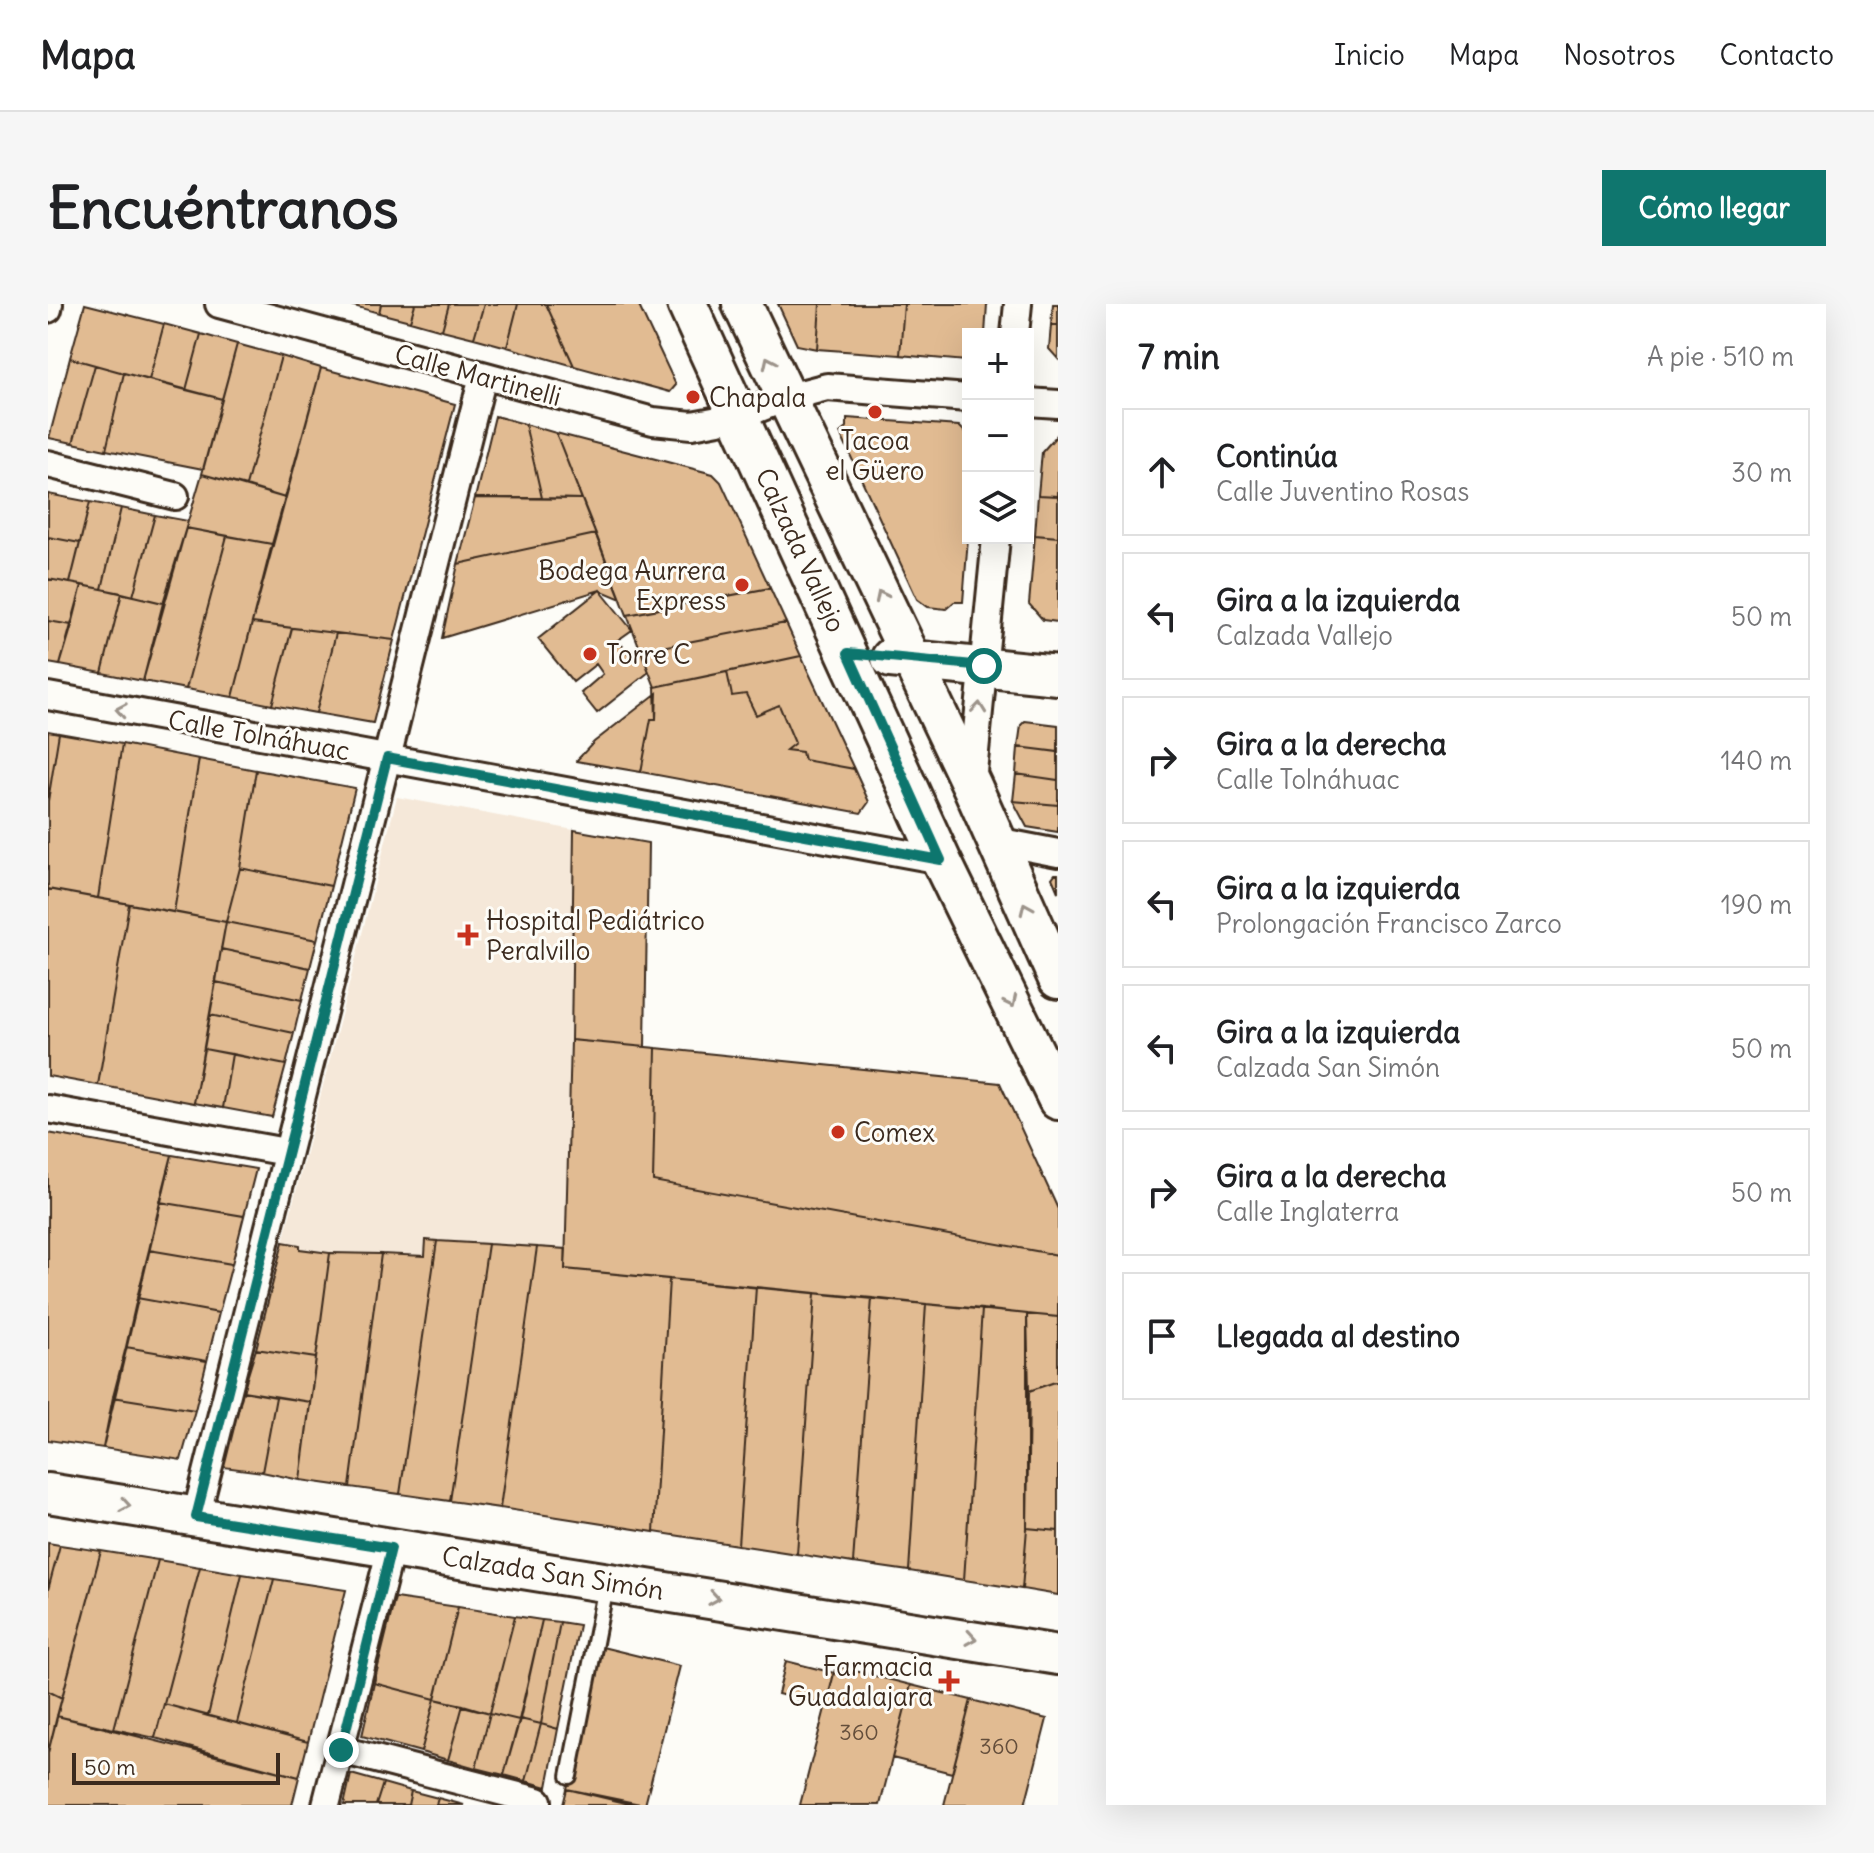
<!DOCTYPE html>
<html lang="es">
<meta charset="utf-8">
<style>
:root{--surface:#fff;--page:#f6f6f6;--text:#202124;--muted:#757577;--line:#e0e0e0;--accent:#0f766e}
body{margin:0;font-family:Delius,sans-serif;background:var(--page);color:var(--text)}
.controls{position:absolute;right:24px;top:24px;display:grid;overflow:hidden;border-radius:0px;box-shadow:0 8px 32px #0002}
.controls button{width:72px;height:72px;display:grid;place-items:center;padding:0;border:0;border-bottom:2px solid var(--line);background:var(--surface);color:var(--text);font:40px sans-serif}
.scale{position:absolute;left:24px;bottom:20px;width:208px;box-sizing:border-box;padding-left:8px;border:4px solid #3b2a1e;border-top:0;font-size:22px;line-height:28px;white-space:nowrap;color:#3b2a1e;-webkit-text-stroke:6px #fdfcf7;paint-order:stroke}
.stop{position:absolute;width:24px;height:24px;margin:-18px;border:6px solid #0f766e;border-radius:50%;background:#fff}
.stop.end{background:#0f766e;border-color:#fff;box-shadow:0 2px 8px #0008}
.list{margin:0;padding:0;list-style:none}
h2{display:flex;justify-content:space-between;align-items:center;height:104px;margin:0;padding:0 32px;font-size:34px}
h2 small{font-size:26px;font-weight:400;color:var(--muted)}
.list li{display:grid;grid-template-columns:52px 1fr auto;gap:24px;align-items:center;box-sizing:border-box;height:128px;margin:0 16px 16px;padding:0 16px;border:2px solid var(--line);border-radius:0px}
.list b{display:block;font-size:30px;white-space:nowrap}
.list p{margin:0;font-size:26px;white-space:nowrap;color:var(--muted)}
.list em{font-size:26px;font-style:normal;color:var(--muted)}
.icon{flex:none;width:44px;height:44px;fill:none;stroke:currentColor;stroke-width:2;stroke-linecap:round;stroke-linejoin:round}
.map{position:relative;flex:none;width:1010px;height:1501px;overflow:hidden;border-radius:0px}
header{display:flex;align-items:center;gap:48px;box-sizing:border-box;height:112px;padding:0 40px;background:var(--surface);border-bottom:2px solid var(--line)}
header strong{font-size:38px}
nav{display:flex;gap:44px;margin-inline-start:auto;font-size:28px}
.intro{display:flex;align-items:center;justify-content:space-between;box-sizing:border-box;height:192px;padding:0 48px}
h1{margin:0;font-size:56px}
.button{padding:20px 36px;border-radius:0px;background:var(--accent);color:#fff;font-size:28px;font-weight:700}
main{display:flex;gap:48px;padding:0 48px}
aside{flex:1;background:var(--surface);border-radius:0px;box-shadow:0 8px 32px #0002}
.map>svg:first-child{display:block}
.built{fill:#f5e8d9}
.building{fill:#e1bb92;stroke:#3b2a1e;stroke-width:2}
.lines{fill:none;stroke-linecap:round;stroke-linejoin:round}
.lane-casing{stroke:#3b2a1e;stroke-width:20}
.street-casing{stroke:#3b2a1e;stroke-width:32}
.secondary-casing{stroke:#3b2a1e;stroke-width:44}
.lane{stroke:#fdfcf7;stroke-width:14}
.street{stroke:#fdfcf7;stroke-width:26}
.secondary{stroke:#fdfcf7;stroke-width:38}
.oneway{stroke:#9c938a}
.route{stroke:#0f766e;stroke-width:10}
.poi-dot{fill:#c8321e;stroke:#fdfcf7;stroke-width:3}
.labels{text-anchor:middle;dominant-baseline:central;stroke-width:6;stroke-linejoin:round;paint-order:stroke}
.number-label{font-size:22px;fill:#644e3b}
.street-label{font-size:26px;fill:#3b2a1e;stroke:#fdfcf7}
.poi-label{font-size:26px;fill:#3b2a1e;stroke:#fdfcf7;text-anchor:start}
</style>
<header>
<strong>Mapa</strong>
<nav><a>Inicio</a><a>Mapa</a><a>Nosotros</a><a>Contacto</a></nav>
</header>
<div class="intro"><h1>Encuéntranos</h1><a class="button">Cómo llegar</a></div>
<main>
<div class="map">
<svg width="1010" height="1501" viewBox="0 0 1010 1501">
<rect width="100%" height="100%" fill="#fdfcf7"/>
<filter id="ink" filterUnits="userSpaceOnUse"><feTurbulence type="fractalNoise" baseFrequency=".0125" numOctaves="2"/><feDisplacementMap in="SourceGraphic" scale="16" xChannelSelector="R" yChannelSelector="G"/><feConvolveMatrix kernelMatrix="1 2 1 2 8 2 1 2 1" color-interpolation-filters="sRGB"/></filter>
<g filter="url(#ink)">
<path class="built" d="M349 493 526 526 518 945 379 936 377 952 282 949 252 945V941L235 938Z"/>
<path class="building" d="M37 0 116 20 101 76 22 54Z
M299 0H333L331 9Z
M333 0H367L362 17 331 9Z
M367 0H401L394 26 362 17Z
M401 0H436L426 34 394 26Z
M436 0H470L459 43 426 34Z
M470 0H498L526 62 459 43Z
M498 0H590L628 81 622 88 526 62Z
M730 0H772L769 45 749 41Z
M772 0H856L852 51 769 45Z
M856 0H939L937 30H920L918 57 852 51Z
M1005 0H1010V21H1003Z
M116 20 153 30 138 86 101 76Z
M1003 21H1010V55L1001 45Z
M153 30 189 40 174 95 138 86Z
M189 40 233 52 198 182 154 170Z
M233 52 273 64 237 194 198 182Z
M22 54 47 61 25 139 1 134Z
M47 61 76 69 58 146 25 139Z
M273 64 407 100 346 336 204 319Z
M76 69 174 95 155 165 58 146Z
M447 112 477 120 494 194H427Z
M799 114 911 122 920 131V234L915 298H906L898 305 880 303 869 295 792 129 799 123Z
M477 120 508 129 534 195 494 194Z
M508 129 665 170 673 178 722 284 579 311Z
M1010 130V192L990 191 994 148Z
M154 170 237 194 224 240 138 224Z
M0 190 42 198 32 239 0 233Z
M990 191 1010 192V233L987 231Z
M427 194 534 195 548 230 410 260Z
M42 198 73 204 54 285 22 279Z
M73 204 107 211 85 292 54 285Z
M107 211 140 217 115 299 85 292Z
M138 224 179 232 138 385 95 377Z
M548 230 573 295 552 286 394 334 410 260Z
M987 231 1010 233V318L995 316 981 300Z
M179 232 224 240 185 393 138 385Z
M0 233 32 239 22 279 0 275Z
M0 275 34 281 24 321 0 317Z
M34 281 74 289 54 369 12 361Z
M722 284 738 319 593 347 579 311Z
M552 286 584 326 570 336 584 354 593 347 601 368 549 409 533 389 555 370 548 360 525 378 490 335Z
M74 289 115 299 95 377 54 369Z
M0 317 24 321 12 361 0 359Z
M204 319 244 324 224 401 185 393Z
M738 319 753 352 607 383 593 347Z
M244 324 288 329 268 409 224 401Z
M288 329 346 336 325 419 268 409Z
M753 352 806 465 756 456 754 448 738 446 747 439 731 401 708 411 698 390 684 392 679 368Z
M679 368 684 392 698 390 708 411 731 401 747 439 738 446 754 448 756 456 806 465 821 498 813 509 593 468 603 415H608L607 383Z
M609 389 608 415H603L593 468 528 457 546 438Z
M977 417 1010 421V448L970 443 973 421Z
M0 427 11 429 0 497Z
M11 429 74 440 50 594 0 585V497Z
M74 440 151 455 126 608 50 594Z
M970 443 1010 448V476L968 470Z
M151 455 208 466 192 564 178 618 126 608Z
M208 466 307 484 283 582 192 564Z
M968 470 1010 476V501L965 497Z
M965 497 1010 501V528L979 523Z
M526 526 600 539 597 743 523 736Z
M192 564 283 582 269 636 178 618Z
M1007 570H1010V588L1004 574Z
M0 585 81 600 50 781 0 772Z
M81 600 178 618 146 799 50 781Z
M178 618 269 636 262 664 173 645Z
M173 645 262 664 254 696 168 678Z
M168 678 254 696 246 729 162 711Z
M162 711 246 729 238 761 156 745Z
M523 736 608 744 605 877 1010 951V1013L517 965Z
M608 744 952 779 1010 905V951L605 877Z
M156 745 184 750 175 804 146 799Z
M184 750 238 761 224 813 175 804Z
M0 829 124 851 55 1144 0 1136Z
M124 851 208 865 196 912 112 898Z
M112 898 196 912 184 960 101 946Z
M378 936 389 937 352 1190 302 1183 333 950 377 952Z
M389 937 440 940 402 1197 352 1190Z
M235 938 252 941V945L282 949 268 1054 208 1045Z
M440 940 489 943 452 1204 402 1197Z
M489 943 518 945 517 965 621 975 606 1228 452 1204Z
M101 946 184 960 171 1009 89 994Z
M282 949 333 950 302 1183 252 1176Z
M621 975 708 983 690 1241 606 1228Z
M708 983 767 989 749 1250 690 1241Z
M767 989 824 994 805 1259 749 1250Z
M89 994 171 1009 159 1057 78 1043Z
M824 994 878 1000 861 1267 805 1259Z
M878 1000 934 1005 916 1276 861 1267Z
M934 1005 979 1010V1224L974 1285 916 1276Z
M979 1010 1010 1013V1077L981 1087Z
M78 1043 159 1057 147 1106 65 1093Z
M208 1045 268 1054 262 1098 195 1087Z
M1010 1077V1227L979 1224 981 1087Z
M195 1087 228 1093 214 1168 175 1163Z
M65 1093 147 1106 133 1156 55 1144Z
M228 1093 262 1098 252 1176 214 1168Z
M979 1224 1010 1227V1291L974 1285Z
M0 1239 12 1241 0 1286Z
M12 1241 53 1247 14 1394 0 1387V1286Z
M53 1247 110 1256 66 1425 9 1412Z
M110 1256 152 1263 107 1434 66 1425Z
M152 1263 194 1270 160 1412 116 1400Z
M194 1270 226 1275 189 1419 160 1412Z
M226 1275 298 1286 260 1438 189 1419Z
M347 1294 410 1303 387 1395 326 1379Z
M410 1303 467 1312 442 1409 387 1395Z
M467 1312 494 1316 471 1416 442 1409Z
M494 1316 512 1318 493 1420 472 1415Z
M512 1318 531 1321 510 1425 493 1420Z
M554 1343 632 1362 597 1501 519 1485Z
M738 1357 786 1369 778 1402 730 1390Z
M788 1362 863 1381 832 1501H752Z
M326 1379 387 1395 373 1448 314 1432Z
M863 1381 923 1396 904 1469 844 1454Z
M0 1387 14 1394 0 1449Z
M387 1395 415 1401 400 1456 373 1448Z
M923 1396 999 1415 977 1501H896Z
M116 1400 260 1438 251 1473 107 1434Z
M415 1401 442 1409 428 1464 400 1456Z
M442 1409 471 1416 456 1471 428 1464Z
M9 1412 251 1473 244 1501H0V1449Z
M472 1415 493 1420 478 1477 456 1471Z
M493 1420 510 1425 499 1483 478 1477Z
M303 1470 335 1479 328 1501H296Z
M335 1479 363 1487 360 1501H328Z
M519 1485 586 1501H515Z
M363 1487 390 1494 388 1501H360Z
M390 1494 416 1501H388Z"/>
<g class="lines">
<defs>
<path id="lane" d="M521 1472 558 1282"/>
<path id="street" d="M171 0 605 117 644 121 692 112 737 94 779 83 920 94
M0 5 1 0
M967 30 970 0
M980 98 1010 100
M0 160 127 192
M0 392 893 556
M924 478 948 234
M948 537 1010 549
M0 805 238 848
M148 1213 435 72
M293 1446 490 1497
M278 1501 343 1244"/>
<path id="secondary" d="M639 0 893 556 1010 796
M694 0 924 482 1010 675
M843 354 1010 371
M0 1189 1010 1351"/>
</defs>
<use href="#lane" class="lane-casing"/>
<use href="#street" class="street-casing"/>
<use href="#secondary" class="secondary-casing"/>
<use href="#lane" class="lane"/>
<use href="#street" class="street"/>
<use href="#secondary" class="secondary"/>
</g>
<defs><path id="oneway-chevron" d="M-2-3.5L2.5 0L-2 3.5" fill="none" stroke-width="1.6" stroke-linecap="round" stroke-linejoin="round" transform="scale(2)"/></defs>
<g class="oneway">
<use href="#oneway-chevron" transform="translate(721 58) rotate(-115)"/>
<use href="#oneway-chevron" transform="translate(833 292) rotate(-116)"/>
<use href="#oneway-chevron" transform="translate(931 404) rotate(-84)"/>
<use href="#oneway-chevron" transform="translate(73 406) rotate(-170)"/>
<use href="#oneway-chevron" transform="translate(978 604) rotate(-114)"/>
<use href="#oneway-chevron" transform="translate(963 698) rotate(64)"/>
<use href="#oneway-chevron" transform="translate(77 1201) rotate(9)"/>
<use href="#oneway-chevron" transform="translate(666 1294) rotate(9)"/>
<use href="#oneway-chevron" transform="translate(923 1334) rotate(9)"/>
</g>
</g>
<g class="lines" filter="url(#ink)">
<path class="route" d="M293 1446 343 1244 148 1213 339 454 893 556 800 349 936 362"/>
</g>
<g class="poi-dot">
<circle cx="645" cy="93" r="8"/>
<circle cx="827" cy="108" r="8"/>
<circle cx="694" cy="281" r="8"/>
<circle cx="542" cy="350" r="8"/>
<path d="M416 619h8v8h8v8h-8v8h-8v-8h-8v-8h8z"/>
<circle cx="790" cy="828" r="8"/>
<path d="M897 1365h8v8h8v8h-8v8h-8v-8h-8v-8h8z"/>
</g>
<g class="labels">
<g class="number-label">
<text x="811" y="1428">360</text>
<text x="951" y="1442">360</text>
</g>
<g class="street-label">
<text transform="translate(430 71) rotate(15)">Calle Martinelli</text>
<text transform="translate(753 246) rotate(65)">Calzada Vallejo</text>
<text transform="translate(211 431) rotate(10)">Calle Tolnáhuac</text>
<text transform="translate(505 1269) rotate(9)">Calzada San Simón</text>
</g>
<g class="poi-label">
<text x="661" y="93">Chapala</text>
<text x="827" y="136" text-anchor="middle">Tacoa<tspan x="827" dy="30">el Güero</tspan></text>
<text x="678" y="266" text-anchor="end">Bodega Aurrera<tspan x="678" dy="30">Express</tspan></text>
<text x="558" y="350">Torre C</text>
<text x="438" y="616">Hospital Pediátrico<tspan x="438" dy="30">Peralvillo</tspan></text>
<text x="806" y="828">Comex</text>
<text x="885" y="1362" text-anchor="end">Farmacia<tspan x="885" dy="30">Guadalajara</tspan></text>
</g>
</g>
</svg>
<div class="controls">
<button>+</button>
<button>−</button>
<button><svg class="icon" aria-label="layers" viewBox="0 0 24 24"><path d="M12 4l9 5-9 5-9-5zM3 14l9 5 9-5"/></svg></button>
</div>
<div class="scale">50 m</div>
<div class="stop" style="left:936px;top:362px"></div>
<div class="stop end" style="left:293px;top:1446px"></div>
</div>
<aside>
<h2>7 min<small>A pie · 510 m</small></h2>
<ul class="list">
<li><svg class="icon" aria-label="ahead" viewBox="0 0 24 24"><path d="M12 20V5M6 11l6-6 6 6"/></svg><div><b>Continúa</b><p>Calle Juventino Rosas</p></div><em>30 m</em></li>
<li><svg class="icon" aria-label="left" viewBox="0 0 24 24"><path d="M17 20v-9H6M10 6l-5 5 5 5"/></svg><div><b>Gira a la izquierda</b><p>Calzada Vallejo</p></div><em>50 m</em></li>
<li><svg class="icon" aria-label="right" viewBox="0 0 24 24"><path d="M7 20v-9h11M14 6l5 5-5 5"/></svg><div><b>Gira a la derecha</b><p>Calle Tolnáhuac</p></div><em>140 m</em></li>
<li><svg class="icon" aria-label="left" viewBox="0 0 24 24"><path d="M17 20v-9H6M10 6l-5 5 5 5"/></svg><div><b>Gira a la izquierda</b><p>Prolongación Francisco Zarco</p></div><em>190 m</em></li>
<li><svg class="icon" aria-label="left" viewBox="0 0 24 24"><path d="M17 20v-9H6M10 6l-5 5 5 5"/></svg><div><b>Gira a la izquierda</b><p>Calzada San Simón</p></div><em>50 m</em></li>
<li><svg class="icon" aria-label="right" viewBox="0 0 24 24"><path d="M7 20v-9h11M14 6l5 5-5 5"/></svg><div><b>Gira a la derecha</b><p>Calle Inglaterra</p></div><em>50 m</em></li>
<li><svg class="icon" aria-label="arrive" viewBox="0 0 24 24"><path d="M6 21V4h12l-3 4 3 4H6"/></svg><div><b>Llegada al destino</b></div></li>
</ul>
</aside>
</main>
